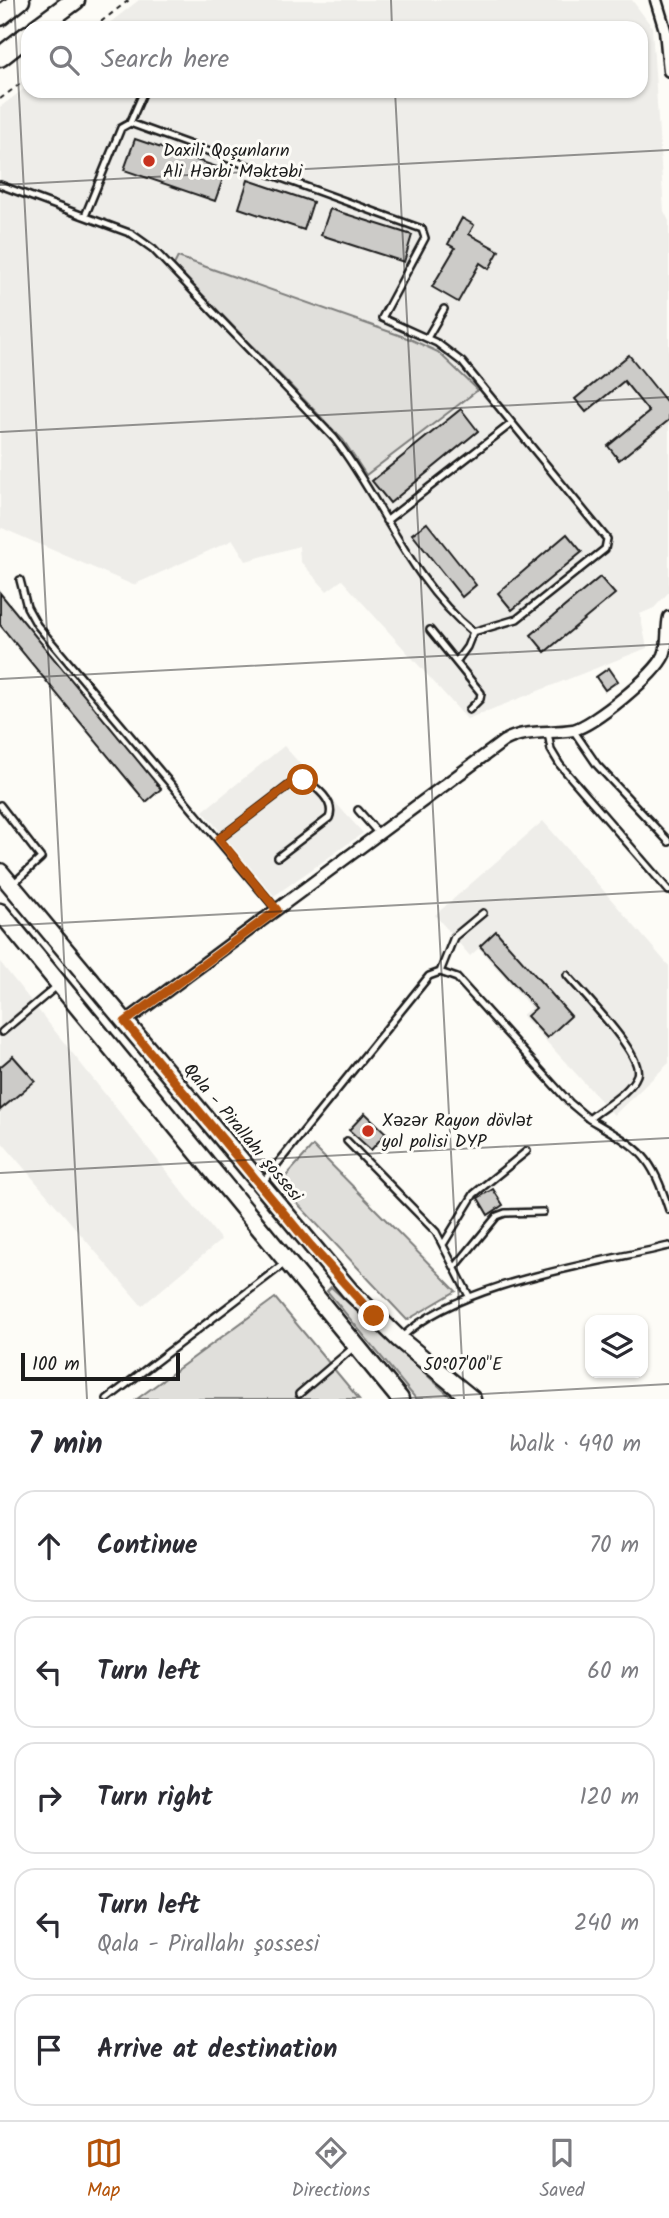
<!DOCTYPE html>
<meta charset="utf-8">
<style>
:root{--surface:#fff;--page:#f7f7f7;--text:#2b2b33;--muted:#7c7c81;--line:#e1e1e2;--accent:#b45309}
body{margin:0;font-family:Kalam,sans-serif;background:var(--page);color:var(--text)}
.controls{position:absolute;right:21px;bottom:21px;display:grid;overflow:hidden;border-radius:14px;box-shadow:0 2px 5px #0004}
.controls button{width:63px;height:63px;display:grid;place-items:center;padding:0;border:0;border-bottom:2px solid var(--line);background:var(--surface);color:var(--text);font:35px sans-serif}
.scale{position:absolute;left:21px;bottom:18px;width:159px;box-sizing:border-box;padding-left:7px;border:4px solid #1c1c1c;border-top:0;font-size:19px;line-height:24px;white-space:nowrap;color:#1c1c1c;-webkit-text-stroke:5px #fdfcf7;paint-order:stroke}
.stop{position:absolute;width:21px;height:21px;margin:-16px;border:5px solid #b45309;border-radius:50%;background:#fff}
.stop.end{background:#b45309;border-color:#fff;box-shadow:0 2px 7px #0008}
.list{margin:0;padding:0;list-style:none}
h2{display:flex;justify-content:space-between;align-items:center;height:91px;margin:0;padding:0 28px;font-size:30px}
h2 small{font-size:23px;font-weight:400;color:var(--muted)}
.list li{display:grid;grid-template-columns:46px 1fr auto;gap:21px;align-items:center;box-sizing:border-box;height:112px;margin:0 14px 14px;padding:0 14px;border:2px solid var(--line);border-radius:21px}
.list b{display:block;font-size:26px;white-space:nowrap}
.list p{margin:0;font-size:23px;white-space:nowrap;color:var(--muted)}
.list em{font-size:23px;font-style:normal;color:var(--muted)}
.icon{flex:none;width:38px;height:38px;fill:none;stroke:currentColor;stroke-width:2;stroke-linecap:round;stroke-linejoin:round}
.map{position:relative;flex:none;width:669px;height:1399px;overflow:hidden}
.search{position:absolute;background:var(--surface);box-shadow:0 2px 5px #0004;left:21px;right:21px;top:21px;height:77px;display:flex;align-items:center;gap:18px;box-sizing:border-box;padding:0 24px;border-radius:21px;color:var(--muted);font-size:26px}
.sheet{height:721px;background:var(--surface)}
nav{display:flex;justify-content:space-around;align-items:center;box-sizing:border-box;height:98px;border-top:2px solid var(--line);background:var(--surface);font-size:19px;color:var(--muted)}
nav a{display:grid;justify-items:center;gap:4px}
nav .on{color:var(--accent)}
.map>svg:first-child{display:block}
.built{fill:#eeede9}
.green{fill:#e0dfdb;stroke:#7e7e7c;stroke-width:2}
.building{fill:#cccbc8;stroke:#1c1c1c;stroke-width:2}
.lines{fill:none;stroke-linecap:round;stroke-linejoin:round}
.lane-casing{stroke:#1c1c1c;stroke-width:10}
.street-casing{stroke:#1c1c1c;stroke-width:15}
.primary-casing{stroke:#1c1c1c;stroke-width:21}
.highway-casing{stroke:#1c1c1c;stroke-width:23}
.path{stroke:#1c1c1c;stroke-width:2;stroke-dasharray:5 5;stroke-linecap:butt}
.lane{stroke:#fdfcf7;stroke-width:5}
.street{stroke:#fdfcf7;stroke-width:10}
.primary{stroke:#fdfcf7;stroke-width:16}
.highway{stroke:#fdfcf7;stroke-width:18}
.route{stroke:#b45309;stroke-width:9}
.ticks{fill:none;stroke:#1c1c1c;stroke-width:2;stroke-opacity:0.45}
.poi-dot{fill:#c8321e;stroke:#fdfcf7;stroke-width:2.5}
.labels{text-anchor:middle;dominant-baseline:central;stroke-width:6;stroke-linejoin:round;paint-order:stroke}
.poi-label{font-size:18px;fill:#1c1c1c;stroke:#fdfcf7;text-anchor:start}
.street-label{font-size:18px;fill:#1c1c1c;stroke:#fdfcf7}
.ticks-label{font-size:18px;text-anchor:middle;fill:#1c1c1c;stroke:#fdfcf7;stroke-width:6;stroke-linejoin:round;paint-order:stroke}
</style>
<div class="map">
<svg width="669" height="1399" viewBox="0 0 669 1399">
<rect width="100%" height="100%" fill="#fdfcf7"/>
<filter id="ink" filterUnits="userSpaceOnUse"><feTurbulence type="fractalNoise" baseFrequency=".0143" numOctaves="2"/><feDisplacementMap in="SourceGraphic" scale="14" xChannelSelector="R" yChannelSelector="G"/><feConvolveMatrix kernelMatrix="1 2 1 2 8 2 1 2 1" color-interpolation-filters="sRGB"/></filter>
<g filter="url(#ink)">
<path class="built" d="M139 0H632L652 27 664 211 669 221V592L654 608 640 614 647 648 467 719 342 580 327 591 300 561 299 546 246 561 233 540 133 585 2 528 0 530V107L28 86V91H641V28H103Z
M284 746 363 833 274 896 203 811Z
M543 821 669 966V1063L614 1115 522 1015 531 1008 479 948 470 956 435 915Z
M0 962 221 1240 142 1306 0 1140Z"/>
<path class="green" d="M178 257 410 339 438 352 478 390 366 475 343 440 174 265Z
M313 1146 456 1291 407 1320 279 1184Z
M331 1287 453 1399H416L327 1291Z
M275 1298 359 1399H137Z"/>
<path class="building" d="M135 139 226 170 215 201 124 170Z
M248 180 313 202 304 230 239 208Z
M330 209 412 235 404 262 321 235Z
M462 218 474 225 469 234 499 251 489 269 480 263 458 302 432 287 455 248 448 244Z
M629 355 669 405V420L619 460 608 446 649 412 624 381 586 412 575 399Z
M461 409 478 431 390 503 372 481Z
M427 523 476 585 462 597 412 534Z
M567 534 582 552 512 610 498 593Z
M600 577 615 594 545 652 531 635Z
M0 593 161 789 146 802 0 625Z
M609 668 618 681 605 690 596 677Z
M496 931 571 1016 547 1038 527 1016 536 1008 480 946Z
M13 1056 35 1081 0 1110V1067Z
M365 1113 386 1133 371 1150 349 1130Z
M493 1189 503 1205 488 1215 478 1198Z"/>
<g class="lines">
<defs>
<path id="lane" d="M130 123 144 91
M0 185 132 234 153 249 334 438C383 501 409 580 473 632L517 619 605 549 607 539 462 362 437 343 382 318 425 238 422 229 130 123 121 128 85 216
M427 338 444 309
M386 521 512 423
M20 580 27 607 37 625 276 909
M430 630 481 693 480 699 469 710
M456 662 467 647 473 632
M573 730 597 765 669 842
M548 732 551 750 560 765 669 891
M0 805 41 858 13 884
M358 810 379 834
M219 839 296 780H303C316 786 336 802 329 818L278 857
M440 972 454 937 483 913
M2 1032 57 986
M589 1119C640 1149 650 1152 669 1210
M347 1141 436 1232 469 1296
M262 1183 429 976 440 972 457 978 570 1103 589 1119C603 1107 630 1093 637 1075 644 1055 581 992 567 975
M444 1243 474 1194 527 1151
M456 1266 497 1216 505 1213 543 1212
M402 1337C458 1283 593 1264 669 1246
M299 1394 354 1347
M107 1399 285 1263"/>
<path id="street" d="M656 0 665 30 669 71
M125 1022 504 741C525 729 549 734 573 730 594 725 655 675 664 655 669 643 666 629 669 617"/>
<path id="primary" d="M0 872 350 1291 399 1339 472 1399
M0 912 400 1399"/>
<path id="highway" d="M0 16 20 0
M37 28 75 0
M0 57 28 35"/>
</defs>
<use href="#lane" class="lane-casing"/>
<use href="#street" class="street-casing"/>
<use href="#primary" class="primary-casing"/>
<use href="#highway" class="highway-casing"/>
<path class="path" d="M93 28 129 0
M0 99 28 78"/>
<use href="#lane" class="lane"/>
<use href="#street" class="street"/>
<use href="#primary" class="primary"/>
<use href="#highway" class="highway"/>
</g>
</g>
<g class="lines" filter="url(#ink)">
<path class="route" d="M303 780H296L219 839 277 910 125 1022 311 1246 374 1316"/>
</g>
<path class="ticks" d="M14 0 87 1399M391 0 392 28M395 91 464 1399M0 185 669 150M0 432 669 397M0 679 669 644M0 926 669 891M0 1173 669 1138M390 1399 669 1384"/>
<g class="poi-dot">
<circle cx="149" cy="161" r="7"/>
<circle cx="368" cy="1131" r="7"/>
</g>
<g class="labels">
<g class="poi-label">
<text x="163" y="151">Daxili Qoşunların<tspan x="163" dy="21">Ali Hərbi Məktəbi</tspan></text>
<text x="382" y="1121">Xəzər Rayon dövlət<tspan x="382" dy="21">yol polisi DYP</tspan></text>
</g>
<g class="street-label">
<text transform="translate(242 1133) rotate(50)">Qala - Pirallahı şossesi</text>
</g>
</g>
<g class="ticks-label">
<text x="463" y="1370">50°07'00"E</text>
</g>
</svg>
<div class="controls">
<button><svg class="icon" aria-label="layers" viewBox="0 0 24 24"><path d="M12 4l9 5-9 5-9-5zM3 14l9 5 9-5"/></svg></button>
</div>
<div class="scale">100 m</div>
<div class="stop" style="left:303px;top:780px"></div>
<div class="stop end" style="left:374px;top:1316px"></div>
<div class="search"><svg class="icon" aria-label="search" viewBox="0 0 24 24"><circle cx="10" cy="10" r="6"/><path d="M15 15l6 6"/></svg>Search here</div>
</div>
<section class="sheet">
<h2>7 min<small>Walk · 490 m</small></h2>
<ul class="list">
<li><svg class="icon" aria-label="ahead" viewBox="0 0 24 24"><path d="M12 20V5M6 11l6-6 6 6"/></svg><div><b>Continue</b></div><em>70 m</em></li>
<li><svg class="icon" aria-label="left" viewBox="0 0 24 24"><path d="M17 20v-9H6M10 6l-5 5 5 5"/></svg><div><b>Turn left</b></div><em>60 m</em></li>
<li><svg class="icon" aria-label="right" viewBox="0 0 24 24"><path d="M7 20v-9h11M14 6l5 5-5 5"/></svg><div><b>Turn right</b></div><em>120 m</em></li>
<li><svg class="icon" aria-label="left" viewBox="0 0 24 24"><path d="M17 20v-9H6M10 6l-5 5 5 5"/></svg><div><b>Turn left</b><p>Qala - Pirallahı şossesi</p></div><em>240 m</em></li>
<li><svg class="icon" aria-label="arrive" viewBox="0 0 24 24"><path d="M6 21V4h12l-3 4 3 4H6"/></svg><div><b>Arrive at destination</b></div></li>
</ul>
</section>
<nav>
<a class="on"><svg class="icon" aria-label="map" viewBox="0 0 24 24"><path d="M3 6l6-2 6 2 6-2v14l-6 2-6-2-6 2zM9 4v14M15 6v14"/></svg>Map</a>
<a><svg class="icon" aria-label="directions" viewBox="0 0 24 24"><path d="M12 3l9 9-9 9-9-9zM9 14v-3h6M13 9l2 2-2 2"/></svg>Directions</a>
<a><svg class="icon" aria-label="saved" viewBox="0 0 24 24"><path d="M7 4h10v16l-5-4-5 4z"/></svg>Saved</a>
</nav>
